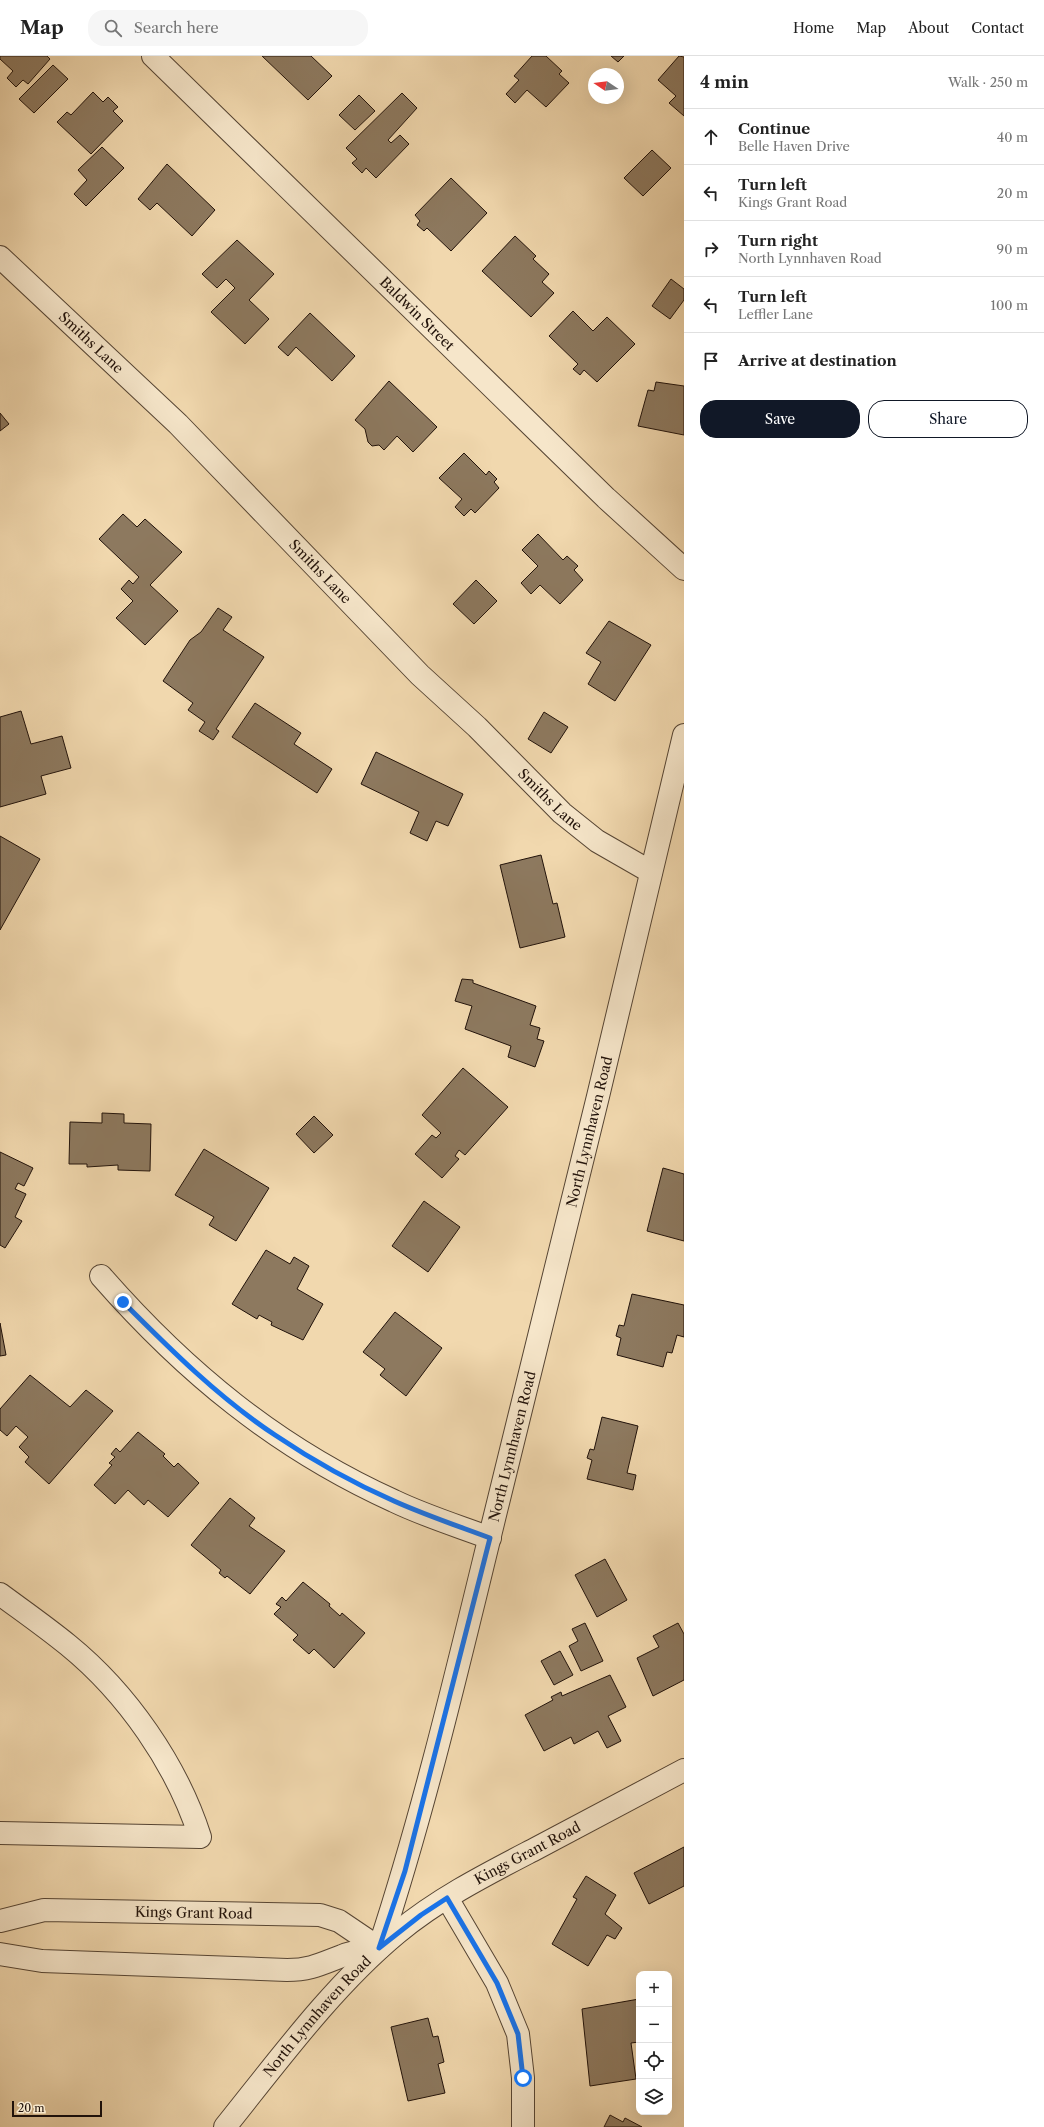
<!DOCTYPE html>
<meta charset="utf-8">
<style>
:root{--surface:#fff;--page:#f6f6f6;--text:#222;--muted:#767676;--line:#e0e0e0;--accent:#111827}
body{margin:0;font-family:"Libre Caslon Text",serif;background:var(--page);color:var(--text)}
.controls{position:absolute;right:12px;bottom:12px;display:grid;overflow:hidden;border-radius:8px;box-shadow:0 4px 16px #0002}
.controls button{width:36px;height:36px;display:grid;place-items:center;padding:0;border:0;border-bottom:1px solid var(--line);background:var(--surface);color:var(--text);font:20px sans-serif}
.compass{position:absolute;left:588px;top:12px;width:36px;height:36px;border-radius:50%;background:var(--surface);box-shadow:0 4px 16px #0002;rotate:283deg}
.scale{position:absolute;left:12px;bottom:10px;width:90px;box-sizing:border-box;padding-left:4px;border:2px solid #21120a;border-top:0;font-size:11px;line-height:14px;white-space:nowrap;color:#21120a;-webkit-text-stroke:3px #f6e6ca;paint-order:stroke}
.stop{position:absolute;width:12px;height:12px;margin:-9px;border:3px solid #1a73e8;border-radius:50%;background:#fff}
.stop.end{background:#1a73e8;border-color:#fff;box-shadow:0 1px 4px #0008}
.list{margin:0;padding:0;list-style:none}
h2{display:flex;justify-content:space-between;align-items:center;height:52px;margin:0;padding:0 16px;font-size:17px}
h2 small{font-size:13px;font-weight:400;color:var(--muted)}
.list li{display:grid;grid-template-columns:26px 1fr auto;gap:12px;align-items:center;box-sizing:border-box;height:56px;padding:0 16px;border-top:1px solid var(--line)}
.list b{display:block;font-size:15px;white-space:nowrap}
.list p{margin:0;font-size:13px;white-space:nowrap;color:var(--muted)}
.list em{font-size:13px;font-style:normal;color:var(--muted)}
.actions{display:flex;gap:8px;padding:12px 16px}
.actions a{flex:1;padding:9px 0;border:1px solid var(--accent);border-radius:16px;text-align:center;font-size:14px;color:var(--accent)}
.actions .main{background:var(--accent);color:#fff}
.icon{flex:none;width:22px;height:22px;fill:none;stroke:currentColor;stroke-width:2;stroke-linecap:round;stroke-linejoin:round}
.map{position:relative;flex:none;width:684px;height:2071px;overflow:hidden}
header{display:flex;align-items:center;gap:24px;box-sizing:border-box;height:56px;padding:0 20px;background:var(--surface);border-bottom:1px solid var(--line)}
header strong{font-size:19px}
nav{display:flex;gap:22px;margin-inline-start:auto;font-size:14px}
.search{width:280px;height:36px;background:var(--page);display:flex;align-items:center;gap:10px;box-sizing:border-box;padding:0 14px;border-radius:16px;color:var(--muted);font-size:15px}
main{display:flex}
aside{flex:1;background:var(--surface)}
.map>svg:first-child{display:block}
.building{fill:#8d795f;stroke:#21120a}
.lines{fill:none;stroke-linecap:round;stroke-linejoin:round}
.minor-casing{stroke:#543;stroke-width:24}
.minor{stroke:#f6e6ca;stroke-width:22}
.route{stroke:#1a73e8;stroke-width:5}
.labels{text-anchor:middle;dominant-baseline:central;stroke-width:4;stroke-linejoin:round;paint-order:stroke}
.street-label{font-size:14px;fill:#21120a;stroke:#f6e6ca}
</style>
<header>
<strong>Map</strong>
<div class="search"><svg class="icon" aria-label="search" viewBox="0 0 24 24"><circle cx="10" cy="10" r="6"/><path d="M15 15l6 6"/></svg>Search here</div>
<nav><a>Home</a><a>Map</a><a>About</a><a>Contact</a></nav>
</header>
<main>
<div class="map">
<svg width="684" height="2071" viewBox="0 0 684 2071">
<rect width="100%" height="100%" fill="#f1d8ae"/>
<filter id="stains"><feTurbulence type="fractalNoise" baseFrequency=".005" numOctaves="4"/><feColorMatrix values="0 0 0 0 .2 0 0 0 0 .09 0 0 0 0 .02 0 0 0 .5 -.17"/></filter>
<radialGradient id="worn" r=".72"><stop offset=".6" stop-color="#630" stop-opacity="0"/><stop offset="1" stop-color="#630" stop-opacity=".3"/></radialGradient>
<path class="building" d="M0 0H47L50 3 28 28 23 24 16 31 7 22 13 15 0 3Z
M262 0H311L332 20 308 44Z
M532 0H546L562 15 559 18 569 27 546 51 527 34 515 47 506 38 519 24 514 20Z
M611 0H624L618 6Z
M679 0 684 1V60L669 47 676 40 658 24Z
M53 9 68 23 34 57 19 43Z
M93 36 103 46 108 41 118 51 113 55 123 65 91 98 57 66 67 56 71 59Z
M402 37 417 52 388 84 391 87 400 79 409 88 376 122 366 112 362 117 352 107 357 103 346 92Z
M359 39 375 55 355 74 339 59Z
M102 91 124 112 86 150 74 138 87 124 78 114Z
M652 94 671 112 643 140 624 122Z
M167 108 215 154 192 180 157 147 150 154 138 143Z
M451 122 487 157 451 195 427 172 424 175 417 169 420 165 415 159Z
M515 180 536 200 533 203 549 218 542 226 554 237 531 261 482 215Z
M237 184 274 218 249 244 269 263 245 288 211 256 235 232 226 223 217 232 202 218Z
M671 223 684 233V244L670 263 652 250Z
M573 255 593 275 607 261 635 288 597 326 584 314 580 319 573 313 578 308 549 280Z
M310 257 355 300 332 325 296 291 288 300 278 291Z
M389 325 437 371 413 396 397 380 384 394 379 389 372 390 368 386 365 373 355 364Z
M656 326 684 330V379L638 370 648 334 654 335Z
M0 357 9 368 0 375Z
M464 397 486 419 489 415 497 423 494 426 499 432 475 457 471 453 464 460 455 451 462 443 439 422Z
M123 458 137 471 145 463 182 496 150 529 178 555 145 589 116 562 133 545 121 533 129 524 133 528 139 521 99 483Z
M538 478 563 504 567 500 578 510 574 514 583 524 560 548 540 529 531 538 521 527 538 510 522 494Z
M476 524 497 545 474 568 453 548Z
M218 552 232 561 223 574 264 601 216 673 219 675 213 684 199 675 205 666 188 654 193 647 163 625 190 584 201 576Z
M609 565 651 589 615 645 588 628 601 606 586 597Z
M255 647 301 677 294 688 332 713 317 737 232 681Z
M21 655 31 688 62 680 71 712 41 720 46 738 0 751V661Z
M544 656 568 671 551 697 528 683Z
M376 696 463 738 448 770 436 765 427 785 410 777 419 756 361 728Z
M0 780 40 803 0 874Z
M541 799 553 848 557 847 565 881 520 892 500 809Z
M462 923 473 924V927L536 950 530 969 540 972 537 983 544 985 535 1011 508 1001 511 990 465 973 472 950 455 945Z
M463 1012 508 1051 465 1099 459 1094 455 1100 459 1103 442 1122 415 1098 432 1079 436 1082 441 1077 422 1059Z
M102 1057 124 1058V1067L151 1068 150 1115 118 1114V1109L87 1111V1108H69L70 1066 102 1067Z
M314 1060 333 1079 314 1097 296 1078Z
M204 1093 269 1132 236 1185 209 1169 214 1161 175 1139Z
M0 1096 33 1112 24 1130 18 1127 15 1133 26 1138 15 1161 22 1165 5 1192 0 1189Z
M663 1112 684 1118V1185L647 1175Z
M424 1145 460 1171 428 1216 392 1190Z
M266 1194 290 1208 294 1201 309 1210 297 1233 323 1248 303 1284 271 1269 272 1266 259 1259 257 1263 232 1248Z
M632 1238 684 1249V1281L677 1279 672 1297 667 1296 663 1311 617 1299 621 1282 616 1280 619 1269 624 1270Z
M395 1256 442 1292 406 1340 380 1319 385 1313 363 1296Z
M0 1267 6 1299 0 1300Z
M30 1319 70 1351 86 1334 113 1355 49 1428 25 1406 29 1401 19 1391 28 1381 16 1370 7 1380 0 1374V1353Z
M602 1361 638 1370 627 1417 636 1419 633 1434 587 1423 592 1404 587 1402 590 1393 594 1394Z
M138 1376 165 1398 163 1400 174 1411 178 1407 199 1427 168 1461 148 1444 144 1449 128 1434 115 1448 94 1429 112 1409 109 1407 115 1401 111 1398 116 1392 120 1396Z
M230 1442 255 1462 249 1470 285 1495 250 1538 227 1520 225 1522 219 1517 221 1514 191 1489Z
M605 1503 627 1544 597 1561 575 1519Z
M303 1526 330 1548 329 1550 340 1560 342 1557 365 1577 334 1612 314 1593 309 1598 293 1584 298 1579 274 1558 281 1551 276 1548 282 1541 286 1545Z
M585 1567 603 1605 581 1615 569 1590 578 1585 572 1573Z
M678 1567 684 1578V1624L653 1640 637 1602 659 1591 653 1580Z
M560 1595 573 1619 554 1629 541 1605Z
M610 1619 626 1651 608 1660 621 1685 607 1692 598 1675 574 1688 571 1681 544 1695 525 1659 553 1644 551 1641 561 1636 562 1640Z
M684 1791V1830L649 1848 634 1817Z
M586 1820 616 1839 605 1858 622 1872 615 1883 607 1879 588 1910 552 1888 577 1843 573 1841Z
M639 1943V1986L631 1987 636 2023 590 2030 582 1953Z
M428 1962 433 1981 438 1980 444 2006 438 2008 445 2037 408 2045 391 1971Z
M638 2019H639V2042H638Z
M610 2059 623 2066 625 2062 642 2071H604Z"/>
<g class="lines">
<defs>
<g id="minor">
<path id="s1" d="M153 0 606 442 684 513"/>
<path id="s2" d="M0 201 178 368 420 619 477 671 562 757 597 785 651 816"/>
<path d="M101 1220C185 1316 277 1392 394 1445 425 1460 458 1470 490 1482"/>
<path d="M0 1538C23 1555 46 1571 68 1589 127 1637 177 1709 200 1781L0 1777"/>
<path d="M447 1842 497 1927 518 1978 523 2022V2071"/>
<path id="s3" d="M0 1865 44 1854 320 1859 339 1865 379 1892"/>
<path id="s4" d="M379 1892C426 1749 460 1602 496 1455 561 1197 623 938 684 679"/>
<path d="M0 1898 42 1905 287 1914C310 1914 321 1908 342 1900 354 1895 366 1894 379 1892"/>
<path id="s5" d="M225 2071C278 2005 332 1931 397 1877 439 1842 489 1817 537 1792 586 1766 635 1740 684 1714"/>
</g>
</defs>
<use href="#minor" class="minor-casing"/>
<use href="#minor" class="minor"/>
</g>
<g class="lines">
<path class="route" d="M123 1246C170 1293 219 1342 275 1379 312 1404 353 1427 394 1445 425 1459 458 1470 490 1482L405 1815 379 1892 421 1859 447 1842 497 1927 518 1978 523 2022"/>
</g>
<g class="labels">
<g class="street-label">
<text stroke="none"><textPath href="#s1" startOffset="369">Baldwin Street</textPath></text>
<text stroke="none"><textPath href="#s2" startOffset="125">Smiths Lane</textPath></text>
<text stroke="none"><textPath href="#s2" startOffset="449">Smiths Lane</textPath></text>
<text stroke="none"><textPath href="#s2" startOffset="773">Smiths Lane</textPath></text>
<text stroke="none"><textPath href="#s4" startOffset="843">North Lynnhaven Road</textPath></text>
<text stroke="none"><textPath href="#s4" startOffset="519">North Lynnhaven Road</textPath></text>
<text stroke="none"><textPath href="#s5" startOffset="413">Kings Grant Road</textPath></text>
<text stroke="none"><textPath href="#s3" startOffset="195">Kings Grant Road</textPath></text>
<text stroke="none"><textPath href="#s5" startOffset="144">North Lynnhaven Road</textPath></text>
</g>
</g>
<rect width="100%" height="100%" filter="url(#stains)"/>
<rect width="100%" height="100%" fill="url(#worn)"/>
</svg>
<div class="controls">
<button>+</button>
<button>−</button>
<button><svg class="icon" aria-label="locate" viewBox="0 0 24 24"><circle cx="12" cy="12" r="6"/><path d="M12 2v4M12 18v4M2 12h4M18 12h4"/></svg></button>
<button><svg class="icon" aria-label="layers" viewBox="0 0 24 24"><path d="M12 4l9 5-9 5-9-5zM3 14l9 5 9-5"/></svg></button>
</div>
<svg class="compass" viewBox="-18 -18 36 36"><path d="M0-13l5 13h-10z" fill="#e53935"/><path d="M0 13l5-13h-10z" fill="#767676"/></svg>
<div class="scale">20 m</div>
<div class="stop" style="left:523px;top:2022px"></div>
<div class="stop end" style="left:123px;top:1246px"></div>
</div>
<aside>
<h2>4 min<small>Walk · 250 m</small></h2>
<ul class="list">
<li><svg class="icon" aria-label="ahead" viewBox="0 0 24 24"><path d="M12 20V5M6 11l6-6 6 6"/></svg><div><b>Continue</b><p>Belle Haven Drive</p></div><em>40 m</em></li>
<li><svg class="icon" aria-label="left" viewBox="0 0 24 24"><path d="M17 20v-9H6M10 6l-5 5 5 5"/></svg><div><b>Turn left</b><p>Kings Grant Road</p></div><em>20 m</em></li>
<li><svg class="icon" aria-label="right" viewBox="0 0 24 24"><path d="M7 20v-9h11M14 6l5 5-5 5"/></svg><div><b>Turn right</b><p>North Lynnhaven Road</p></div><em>90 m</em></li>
<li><svg class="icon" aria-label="left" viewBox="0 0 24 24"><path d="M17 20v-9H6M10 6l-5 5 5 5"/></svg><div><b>Turn left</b><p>Leffler Lane</p></div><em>100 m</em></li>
<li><svg class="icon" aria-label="arrive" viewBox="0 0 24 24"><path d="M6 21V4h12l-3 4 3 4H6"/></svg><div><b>Arrive at destination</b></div></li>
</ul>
<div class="actions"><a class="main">Save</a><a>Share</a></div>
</aside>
</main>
